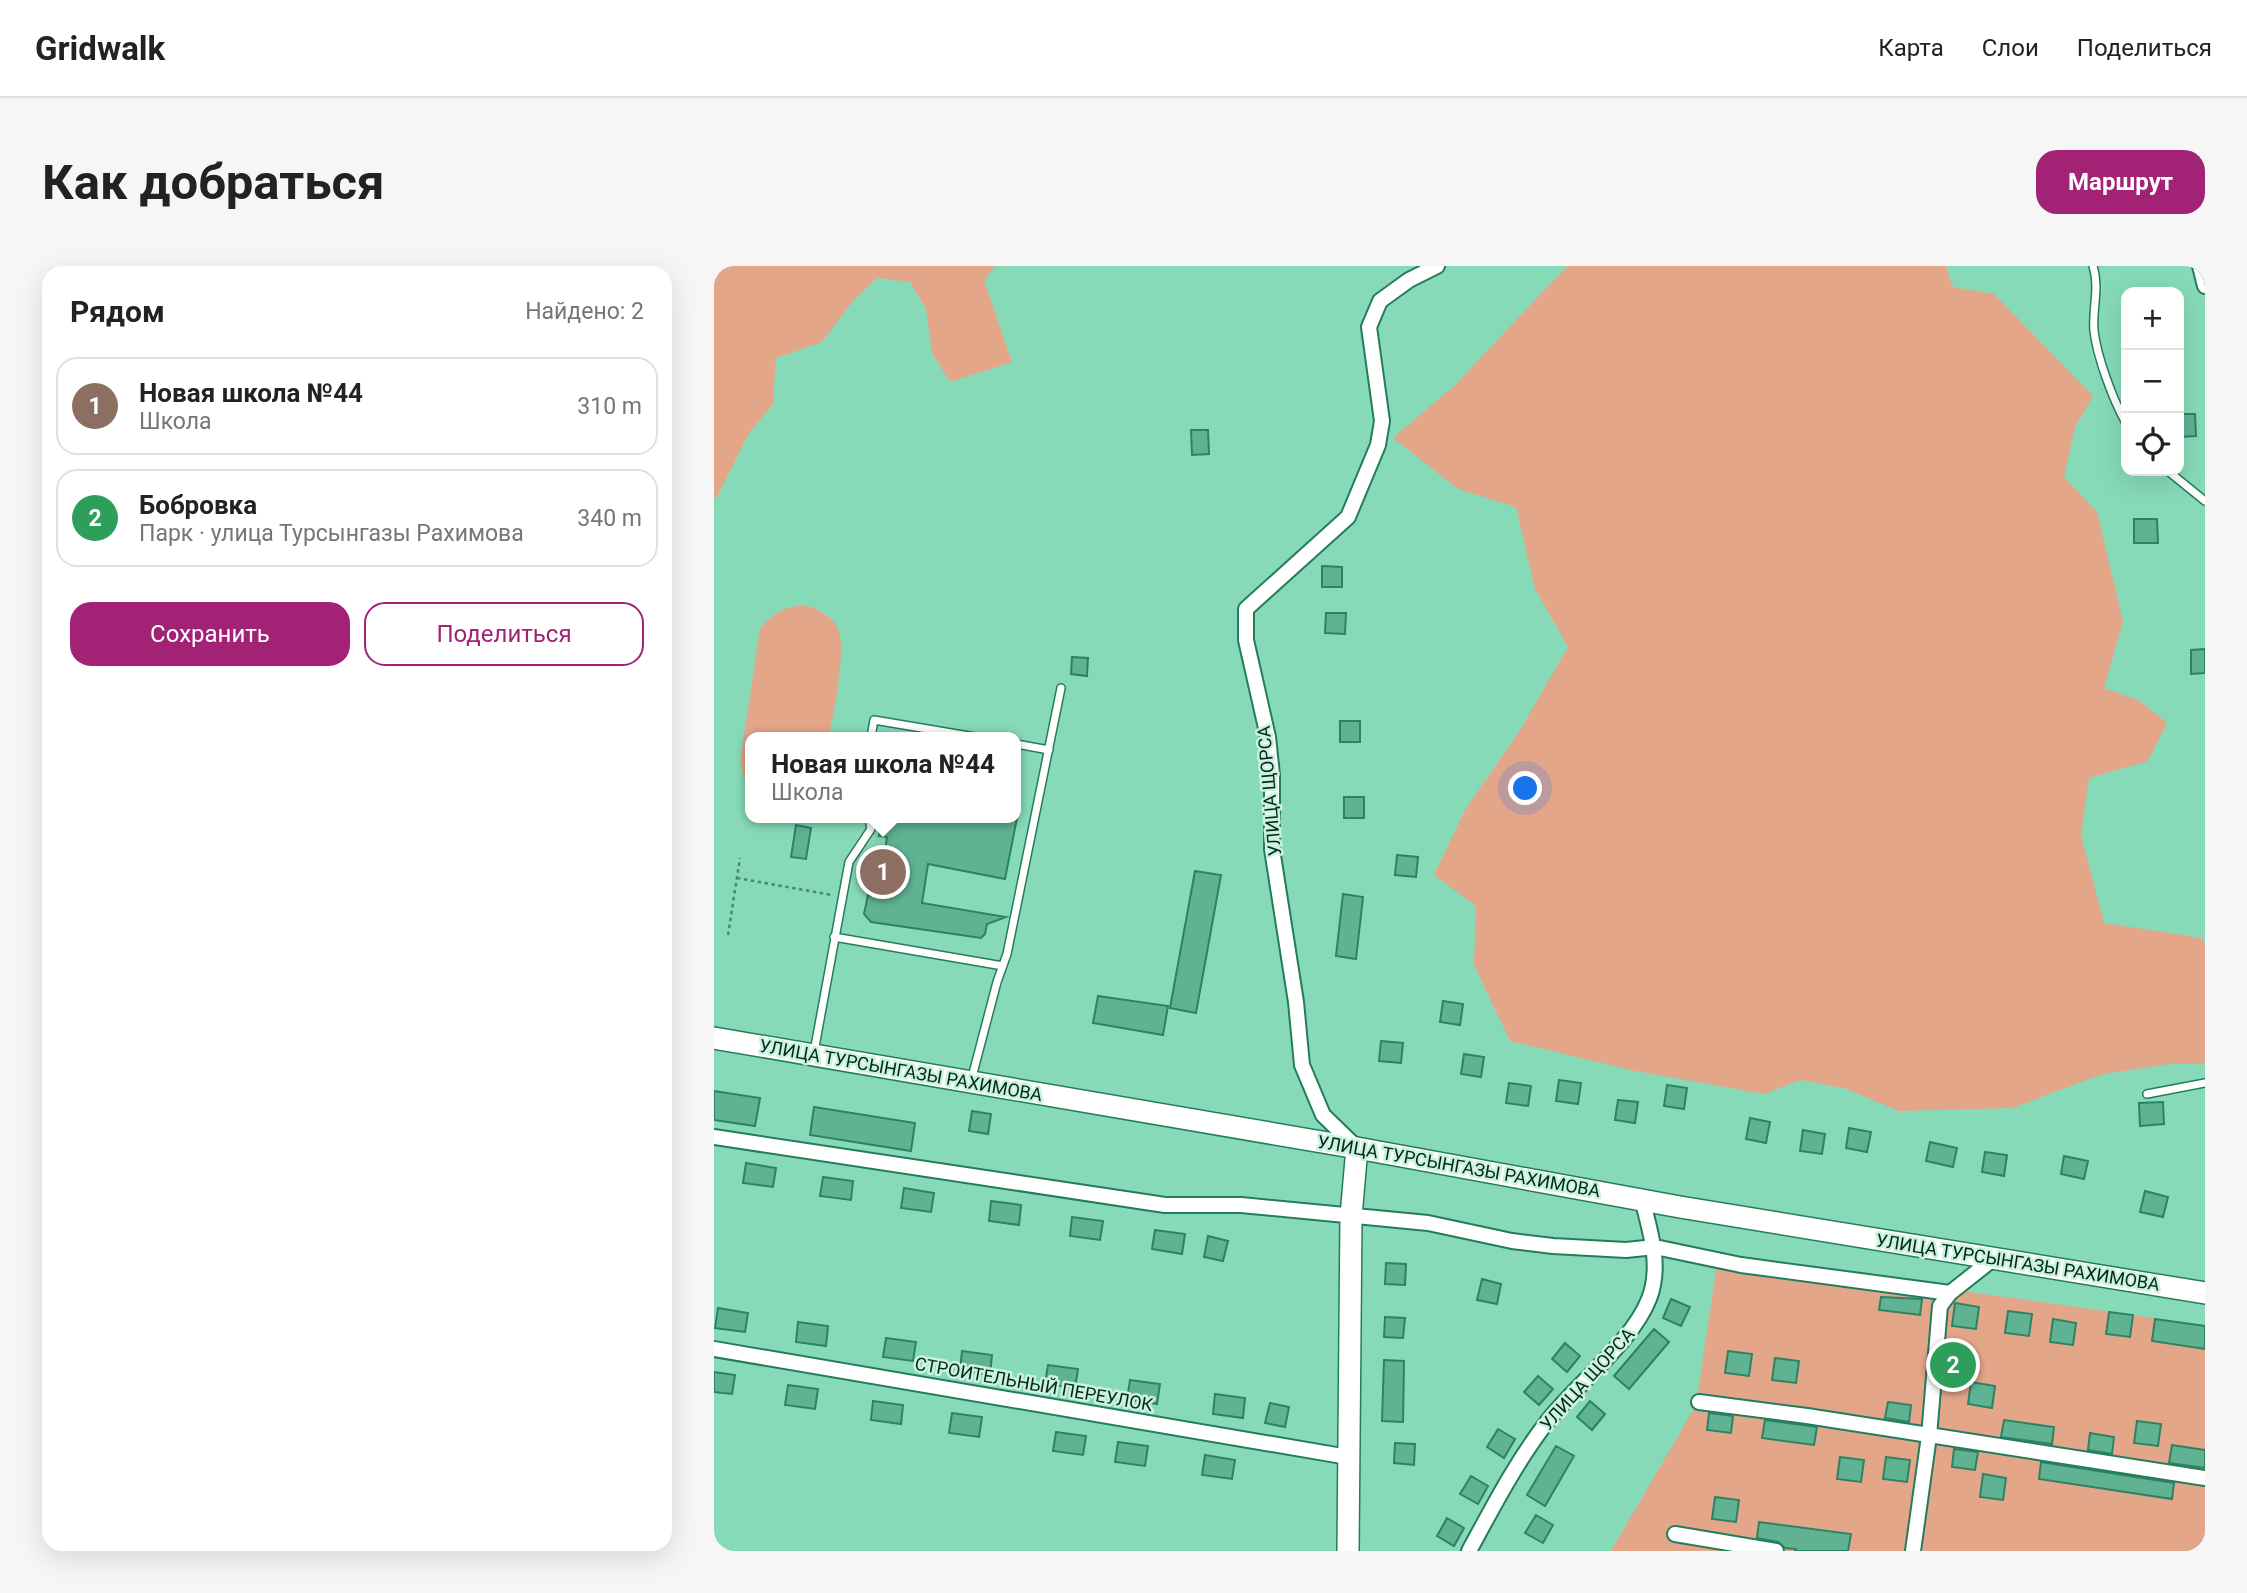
<!DOCTYPE html>
<html lang="ru">
<meta charset="utf-8">
<style>
:root{--surface:#fff;--page:#f6f6f6;--text:#222;--muted:#767676;--line:#e0e0e0;--accent:#a22376}
body{margin:0;font-family:Roboto,sans-serif;background:var(--page);color:var(--text)}
.controls{position:absolute;right:21px;top:21px;display:grid;overflow:hidden;border-radius:14px;box-shadow:0 7px 28px #0002}
.controls button{width:63px;height:63px;display:grid;place-items:center;padding:0;border:0;border-bottom:2px solid var(--line);background:var(--surface);color:var(--text);font:35px sans-serif}
.you{position:absolute;left:812px;top:523px;width:24px;height:24px;margin:-18px;border:5px solid #fff;border-radius:50%;background:#1a73e8;box-shadow:0 0 0 10px #1a73e833}
.badge{display:grid;place-items:center;width:46px;height:46px;border-radius:50%;background:var(--accent);color:#fff;font-size:23px;font-weight:700}
.pin{position:absolute;translate:-50% -50%;border:4px solid #fff;box-shadow:0 2px 7px #0006}
.popup{position:absolute;left:31px;top:466px;width:276px;height:91px;box-sizing:border-box;display:grid;place-content:center;border-radius:14px;background:var(--surface);filter:drop-shadow(0 2px 5px #0005);font-size:23px;white-space:nowrap;color:var(--muted)}
.popup b{font-size:26px;color:var(--text)}
.popup::after{content:'';position:absolute;left:50%;top:100%;margin-left:-14px;border:14px solid transparent;border-top-color:var(--surface)}
.list{margin:0;padding:0;list-style:none}
h2{display:flex;justify-content:space-between;align-items:center;height:91px;margin:0;padding:0 28px;font-size:30px}
h2 small{font-size:23px;font-weight:400;color:var(--muted)}
.list li{display:grid;grid-template-columns:46px 1fr auto;gap:21px;align-items:center;box-sizing:border-box;height:98px;margin:0 14px 14px;padding:0 14px;border:2px solid var(--line);border-radius:21px}
.list b{display:block;font-size:26px;white-space:nowrap}
.list p{margin:0;font-size:23px;white-space:nowrap;color:var(--muted)}
.list em{font-size:23px;font-style:normal;color:var(--muted)}
.actions{display:flex;gap:14px;padding:21px 28px}
.actions a{flex:1;padding:16px 0;border:2px solid var(--accent);border-radius:21px;text-align:center;font-size:24px;color:var(--accent)}
.actions .main{background:var(--accent);color:#fff}
.icon{flex:none;width:38px;height:38px;fill:none;stroke:currentColor;stroke-width:2;stroke-linecap:round;stroke-linejoin:round}
.map{position:relative;flex:none;width:1491px;height:1285px;overflow:hidden;border-radius:21px}
header{display:flex;align-items:center;gap:42px;box-sizing:border-box;height:98px;padding:0 35px;background:var(--surface);border-bottom:2px solid var(--line)}
header strong{font-size:33px}
nav{display:flex;gap:38px;margin-inline-start:auto;font-size:24px}
.intro{display:flex;align-items:center;justify-content:space-between;box-sizing:border-box;height:168px;padding:0 42px}
h1{margin:0;font-size:49px}
.button{padding:18px 32px;border-radius:21px;background:var(--accent);color:#fff;font-size:24px;font-weight:700}
main{display:flex;gap:42px;padding:0 42px}
aside{flex:1;background:var(--surface);border-radius:21px;box-shadow:0 7px 28px #0002}
.map>svg:first-child{display:block}
.green{fill:#e4a689}
.building{fill:#5fb392;stroke:#2c8364;stroke-width:2}
.lines{fill:none;stroke-linecap:round;stroke-linejoin:round}
.lane-casing{stroke:#247c5e;stroke-width:10}
.street-casing{stroke:#247c5e;stroke-width:18}
.secondary-casing{stroke:#247c5e;stroke-width:24}
.path{stroke:#4a8870;stroke-width:2.5;stroke-dasharray:3.5 3.5;stroke-linecap:butt}
.lane{stroke:#fff;stroke-width:7}
.street{stroke:#fff;stroke-width:14}
.secondary{stroke:#fff;stroke-width:21}
.labels{text-anchor:middle;dominant-baseline:central;stroke-width:5;stroke-linejoin:round;paint-order:stroke}
.street-label{font-size:18px;fill:#03281c;stroke:#caf2df}
</style>
<header>
<strong>Gridwalk</strong>
<nav><a>Карта</a><a>Слои</a><a>Поделиться</a></nav>
</header>
<div class="intro"><h1>Как добраться</h1><a class="button">Маршрут</a></div>
<main>
<aside>
<h2>Рядом<small>Найдено: 2</small></h2>
<ul class="list">
<li><span class="badge" style="background:#8d6e63">1</span><div><b>Новая школа №44</b><p>Школа</p></div><em>310 m</em></li>
<li><span class="badge" style="background:#2e9e5b">2</span><div><b>Бобровка</b><p>Парк · улица Турсынгазы Рахимова</p></div><em>340 m</em></li>
</ul>
<div class="actions"><a class="main">Сохранить</a><a>Поделиться</a></div>
</aside>
<div class="map">
<svg width="1491" height="1285" viewBox="0 0 1491 1285">
<rect width="100%" height="100%" fill="#87dab8"/>
<path class="green" d="M0 0H281L270 14 298 96 236 116 218 87 212 43 196 16 163 12 139 35 108 76 62 92 59 138 35 167 2 233 0 230Z
M853 0H1232L1239 21 1280 28 1379 130 1361 161 1350 211 1383 246 1409 355 1390 422 1426 435 1453 457 1434 495 1375 512 1367 569 1390 657 1488 672 1491 679V798H1456L1389 808 1298 842 1184 845 1133 823 1087 814 1050 828 921 805 796 775 760 699 762 640 720 609 751 544 806 464 854 381 821 323 802 241 744 223 679 172 741 119Z
M92 339C104 344 117 349 123 361 134 381 119 447 115 471H36V521L30 512 26 496 46 363C61 345 69 341 92 339Z
M1004 991 1491 1059V1285H897L982 1139Z"/>
<path class="building" d="M1465 148H1481L1482 170 1465 171Z
M477 164H494L495 188 478 189Z
M1420 253H1443L1444 277H1420Z
M608 300 628 301V321H608Z
M612 347H632L631 368 611 367Z
M1491 383V407L1477 408V384Z
M358 391 374 392 373 410 357 408Z
M626 455H646V476H626Z
M630 531H650V552H630Z
M177 552H303L291 613 214 598 208 637 292 651 273 658 271 668 267 672 157 656 150 648 154 629 159 630 163 609 167 610 173 571 165 570 167 553 177 555Z
M82 559 97 562 92 593 77 591Z
M683 589 704 591 702 611 681 609Z
M481 605 507 609 482 747 456 742Z
M629 628 649 631 642 693 622 690Z
M384 730 454 740 449 769 379 757Z
M729 735 749 738 746 759 726 756Z
M667 775 689 777 687 797 665 795Z
M750 788 770 791 767 811 747 808Z
M845 814 867 817 864 838 842 835Z
M795 817 817 820 814 840 792 837Z
M953 819 973 822 970 843 950 840Z
M0 825 46 832 41 860 0 854Z
M904 834 924 836 921 857 901 854Z
M1449 836 1450 858 1426 860 1425 837Z
M100 841 201 857 197 885 96 869Z
M258 845 277 848 274 868 255 865Z
M1036 852 1056 856 1052 877 1032 873Z
M1135 862 1157 866 1153 886 1132 882Z
M1089 864 1111 868 1108 888 1086 885Z
M1216 876 1243 882 1239 901 1212 895Z
M1271 886 1293 889 1290 910 1268 906Z
M1350 890 1374 895 1370 913 1347 908Z
M32 897 62 902 59 921 29 917Z
M109 911 139 915 137 934 106 930Z
M190 922 220 927 217 946 187 942Z
M1431 925 1454 931 1449 951 1426 946Z
M277 935 307 939 305 959 275 955Z
M358 951 389 955 386 974 356 970Z
M441 964 471 968 468 988 438 983Z
M494 970 514 975 509 995 490 991Z
M672 997 692 998 691 1019 671 1018Z
M768 1013 787 1018 783 1038 763 1034Z
M1167 1031 1208 1033 1206 1049 1165 1044Z
M957 1033 976 1041 967 1060 949 1052Z
M1241 1037 1265 1041 1262 1063 1238 1060Z
M4 1042 34 1047 31 1066 1 1062Z
M1294 1045 1318 1048 1315 1070 1291 1067Z
M1395 1046 1419 1049 1416 1071 1392 1068Z
M671 1051 691 1052 689 1072 670 1071Z
M1339 1053 1362 1057 1359 1079 1336 1076Z
M1441 1053 1491 1060V1083L1438 1075Z
M84 1056 114 1060 112 1080 82 1076Z
M940 1063 955 1076 915 1123 900 1110Z
M172 1072 202 1076 199 1095 169 1091Z
M851 1077 866 1090 853 1106 838 1093Z
M248 1085 278 1089 276 1109 246 1105Z
M1014 1085 1038 1088 1035 1110 1011 1107Z
M1061 1092 1085 1095 1082 1117 1058 1114Z
M670 1094 690 1095 689 1156 668 1155Z
M334 1099 364 1103 361 1122 331 1118Z
M0 1106 21 1109 18 1128 0 1126Z
M824 1110 839 1123 825 1139 810 1126Z
M416 1114 446 1118 443 1138 413 1133Z
M1257 1116 1281 1120 1278 1142 1254 1138Z
M74 1119 104 1123 101 1143 71 1139Z
M501 1128 531 1132 529 1152 499 1148Z
M159 1135 189 1139 187 1158 157 1154Z
M876 1135 891 1148 878 1164 863 1151Z
M1174 1136 1197 1139 1195 1156 1171 1152Z
M556 1137 575 1141 571 1161 551 1157Z
M238 1147 268 1151 265 1171 235 1167Z
M995 1147 1019 1150 1017 1167 993 1164Z
M1051 1154 1103 1161 1100 1179 1048 1172Z
M1290 1154 1340 1161 1338 1178 1287 1171Z
M1423 1155 1447 1158 1444 1180 1420 1177Z
M784 1163 801 1173 790 1192 773 1181Z
M342 1166 372 1170 369 1189 339 1185Z
M1376 1167 1400 1171 1398 1188 1374 1184Z
M404 1176 434 1180 431 1200 401 1196Z
M681 1177 701 1178 700 1199 680 1197Z
M1458 1179 1491 1184V1202L1455 1197Z
M842 1180 860 1190 831 1240 813 1229Z
M1240 1183 1264 1186 1261 1204 1238 1201Z
M491 1189 521 1194 518 1213 488 1209Z
M1126 1191 1150 1194 1147 1216 1123 1213Z
M1172 1191 1196 1194 1193 1216 1169 1213Z
M1327 1196 1460 1217 1458 1233 1325 1213Z
M1269 1208 1292 1212 1289 1234 1266 1231Z
M757 1210 774 1220 764 1238 746 1228Z
M1001 1231 1025 1234 1022 1256 998 1253Z
M822 1249 839 1259 829 1277 811 1267Z
M733 1252 750 1262 740 1280 723 1270Z
M1045 1256 1137 1268 1134 1285H1081L1082 1283 1071 1282 1064 1276 1043 1272Z"/>
<g class="lines">
<defs>
<path id="lane" d="M1379 0C1386 22 1378 43 1380 65 1383 91 1399 134 1412 157
M1454 205 1491 235
M157 471 160 454 261 471
M302 478 335 484
M120 671 289 700
M100 786 135 596 157 563 155 552
M257 815 283 716 293 688 347 422
M1433 828 1491 817"/>
<path id="street" d="M1486 0 1491 20
M0 871 451 939H527L714 957 798 975 839 980 912 984 941 981 1027 999 1236 1027
M643 882 609 849 588 799 582 736 558 583V509L554 471 532 374V343L634 251 664 179 668 155 655 61 666 35 695 14 723 0
M0 1083 634 1191
M985 1136 1093 1150 1491 1212
M961 1268 1062 1285
M755 1285C779 1241 802 1196 833 1156 863 1117 917 1078 935 1033 948 1000 936 965 928 933
M1199 1285 1215 1170 1226 1040 1236 1027 1279 993"/>
<path id="secondary" d="M0 772 643 882 966 941 1491 1027
M634 1285 637 950 643 882"/>
</defs>
<use href="#lane" class="lane-casing"/>
<use href="#street" class="street-casing"/>
<use href="#secondary" class="secondary-casing"/>
<path class="path" d="M23 612 118 629
M14 669 26 592"/>
<use href="#lane" class="lane"/>
<use href="#street" class="street"/>
<use href="#secondary" class="secondary"/>
</g>
<g class="labels">
<g class="street-label">
<text transform="translate(555 525) rotate(-95)">УЛИЦА ЩОРСА</text>
<text transform="translate(187 804) rotate(10)">УЛИЦА ТУРСЫНГАЗЫ РАХИМОВА</text>
<text transform="translate(745 900) rotate(10)">УЛИЦА ТУРСЫНГАЗЫ РАХИМОВА</text>
<text transform="translate(1304 996) rotate(9)">УЛИЦА ТУРСЫНГАЗЫ РАХИМОВА</text>
<text transform="translate(873 1113) rotate(-48)">УЛИЦА ЩОРСА</text>
<text transform="translate(320 1118) rotate(10)">СТРОИТЕЛЬНЫЙ ПЕРЕУЛОК</text>
</g>
</g>
</svg>
<div class="controls">
<button>+</button>
<button>−</button>
<button><svg class="icon" aria-label="locate" viewBox="0 0 24 24"><circle cx="12" cy="12" r="6"/><path d="M12 2v4M12 18v4M2 12h4M18 12h4"/></svg></button>
</div>
<div class="you"></div>
<div class="pin badge" style="left:169px;top:606px;background:#8d6e63">1</div>
<div class="popup"><b>Новая школа №44</b>Школа</div>
<div class="pin badge" style="left:1239px;top:1099px;background:#2e9e5b">2</div>
</div>
</main>
